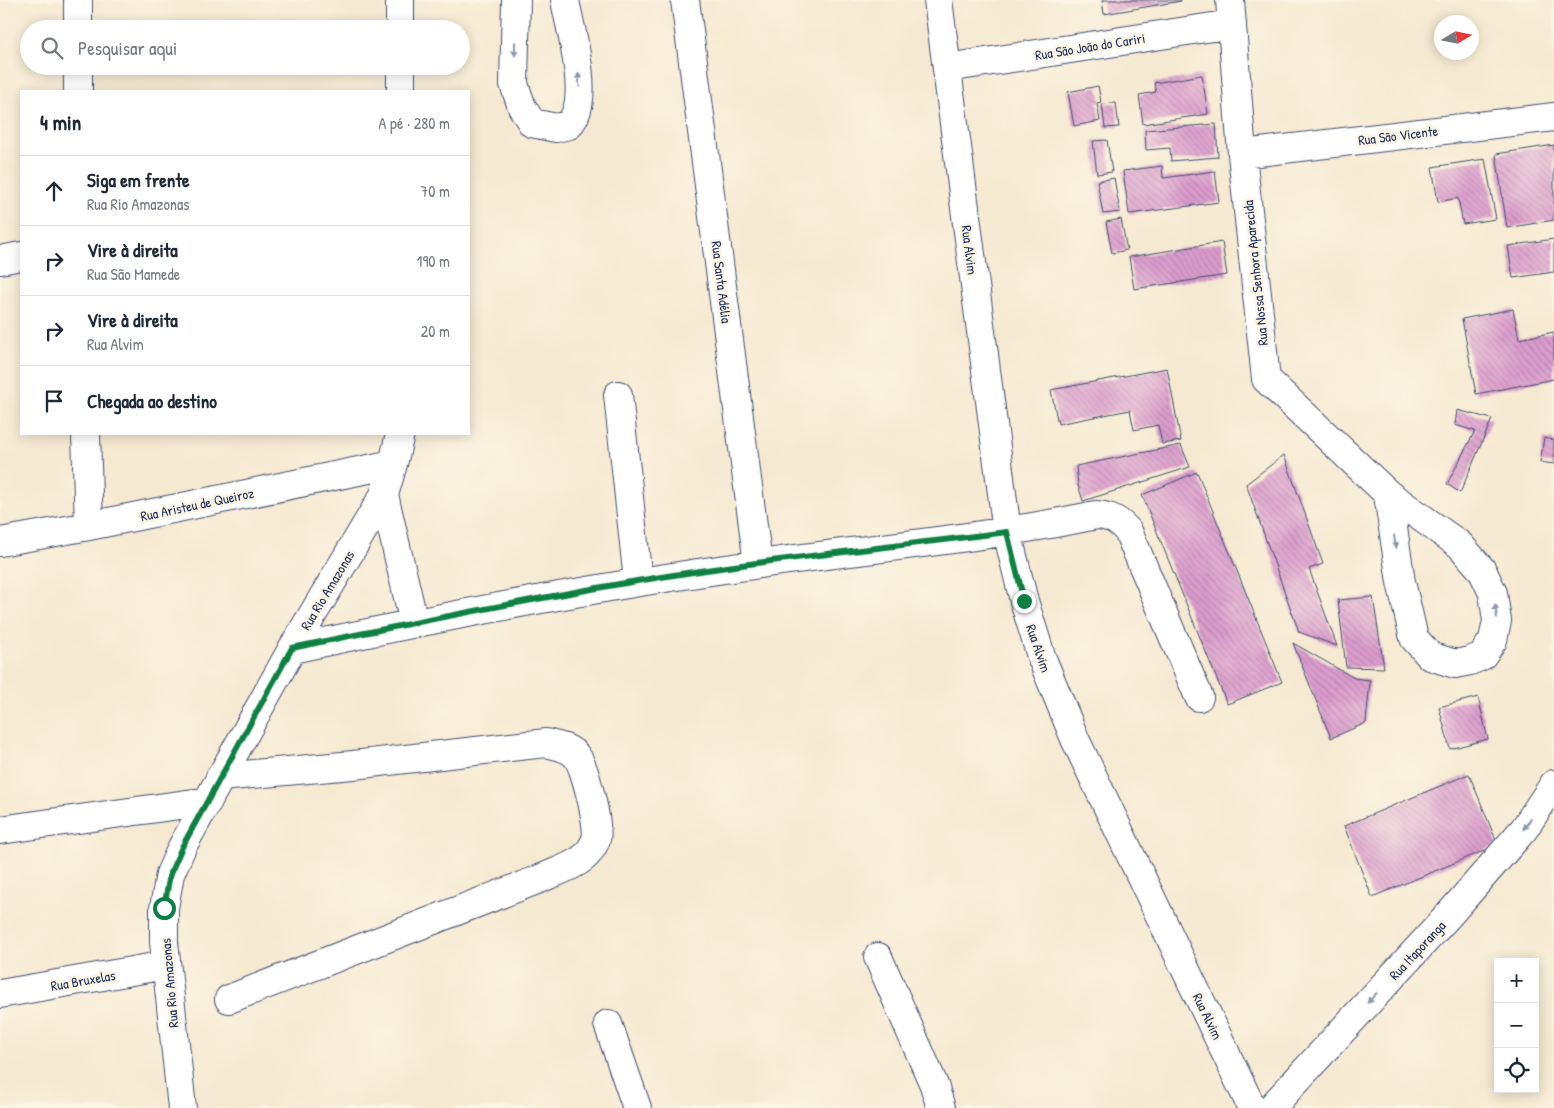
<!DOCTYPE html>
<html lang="pt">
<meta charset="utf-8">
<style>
:root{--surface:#fff;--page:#f2f2f3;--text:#1f2937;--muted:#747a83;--line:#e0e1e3}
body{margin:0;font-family:"Patrick Hand",sans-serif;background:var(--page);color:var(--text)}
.controls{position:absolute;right:15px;bottom:15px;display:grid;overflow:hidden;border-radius:0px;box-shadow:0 2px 12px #0003}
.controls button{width:45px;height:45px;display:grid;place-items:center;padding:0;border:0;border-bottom:1px solid var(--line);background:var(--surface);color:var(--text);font:25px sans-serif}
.compass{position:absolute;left:1434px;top:15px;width:45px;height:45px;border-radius:50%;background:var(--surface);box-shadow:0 2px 12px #0003;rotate:80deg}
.stop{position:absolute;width:15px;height:15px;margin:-11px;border:4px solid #0b8043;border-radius:50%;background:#fff}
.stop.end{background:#0b8043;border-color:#fff;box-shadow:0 1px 5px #0008}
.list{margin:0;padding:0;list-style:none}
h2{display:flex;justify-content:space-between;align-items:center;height:65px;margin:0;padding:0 20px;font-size:21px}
h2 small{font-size:16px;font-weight:400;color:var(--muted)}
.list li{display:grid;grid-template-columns:32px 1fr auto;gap:15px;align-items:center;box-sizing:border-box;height:70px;padding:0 20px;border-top:1px solid var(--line)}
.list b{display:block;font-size:19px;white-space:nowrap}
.list p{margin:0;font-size:16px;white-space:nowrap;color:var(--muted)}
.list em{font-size:16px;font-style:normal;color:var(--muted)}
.icon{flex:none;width:28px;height:28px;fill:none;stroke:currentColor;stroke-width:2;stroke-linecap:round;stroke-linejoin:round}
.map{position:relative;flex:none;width:1554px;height:1108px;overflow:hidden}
.search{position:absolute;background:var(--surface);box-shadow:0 2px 12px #0003;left:20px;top:20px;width:450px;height:55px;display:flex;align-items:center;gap:12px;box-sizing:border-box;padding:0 18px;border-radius:28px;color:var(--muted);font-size:19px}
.panel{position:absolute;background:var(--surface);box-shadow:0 2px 12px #0003;left:20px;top:90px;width:450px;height:345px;border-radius:0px}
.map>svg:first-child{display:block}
.building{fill:url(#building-back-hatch)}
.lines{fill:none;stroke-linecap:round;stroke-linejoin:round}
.minor-casing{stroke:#3c4b6f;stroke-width:30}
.minor{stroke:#fff;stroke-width:28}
.oneway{fill:#8d97ae}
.route{stroke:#0b8043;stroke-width:6}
.labels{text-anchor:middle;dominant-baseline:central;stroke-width:5;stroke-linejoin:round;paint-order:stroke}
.street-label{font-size:14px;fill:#1b2f5e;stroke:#fcf5e5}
</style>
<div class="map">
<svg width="1554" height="1108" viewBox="0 0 1554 1108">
<defs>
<pattern id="building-back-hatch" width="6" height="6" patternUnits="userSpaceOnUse" patternTransform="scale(1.25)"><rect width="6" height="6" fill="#dc9ccd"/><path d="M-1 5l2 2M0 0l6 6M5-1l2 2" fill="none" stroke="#b280aa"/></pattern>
</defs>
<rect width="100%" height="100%" fill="#fcf5e5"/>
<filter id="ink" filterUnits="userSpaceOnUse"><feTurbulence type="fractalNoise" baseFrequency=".02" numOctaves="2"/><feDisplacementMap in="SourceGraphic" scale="10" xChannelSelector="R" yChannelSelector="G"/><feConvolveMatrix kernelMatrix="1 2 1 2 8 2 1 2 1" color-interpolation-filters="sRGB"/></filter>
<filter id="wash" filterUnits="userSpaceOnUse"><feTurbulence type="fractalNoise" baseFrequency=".0096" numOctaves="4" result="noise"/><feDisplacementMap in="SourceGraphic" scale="20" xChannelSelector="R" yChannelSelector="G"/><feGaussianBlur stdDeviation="1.12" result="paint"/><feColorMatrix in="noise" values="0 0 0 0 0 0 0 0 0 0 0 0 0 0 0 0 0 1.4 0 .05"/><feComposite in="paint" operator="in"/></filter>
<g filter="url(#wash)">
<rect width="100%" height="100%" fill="#f6e9d1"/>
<g id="blocks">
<path class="building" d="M1102 0H1181V1L1104 14Z
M1202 75 1208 114 1143 124 1139 95 1156 92 1154 83Z
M1098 86 1101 102 1097 103 1100 121 1074 126 1068 92Z
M1116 103 1119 127 1105 128 1102 104Z
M1216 124 1218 157 1171 161 1170 148 1146 150 1145 130Z
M1107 140 1112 172 1097 174 1093 141Z
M1554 145V220L1507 228 1496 154Z
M1485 159 1496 219 1463 224 1458 198 1438 202 1432 167Z
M1162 166 1163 178 1215 171 1219 202 1129 214 1123 171Z
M1114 178 1120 212 1103 214 1097 181Z
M1121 219 1127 250 1112 253 1106 222Z
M1554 239V272L1513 278 1508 246Z
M1222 242 1227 275 1134 289 1129 257Z
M1513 309 1519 339 1554 332V379L1476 394 1462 319Z
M1167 368 1181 441 1162 444 1158 425 1134 430 1130 410 1058 424 1051 390Z
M1457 410 1492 419 1460 493 1447 484 1475 431 1455 425Z
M1544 438 1554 440V464L1540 462Z
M1181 445 1190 467 1083 501 1078 485 1076 466Z
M1284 455 1323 564 1309 569 1337 646 1299 632 1246 484Z
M1197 472 1282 682 1227 704 1142 495Z
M1373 597 1384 668 1346 667 1338 600Z
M1293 643 1354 678 1370 680 1366 723 1331 738Z
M1478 697 1488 739 1450 749 1439 707Z
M1469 774 1498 845 1372 897 1344 826Z"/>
</g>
</g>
<g filter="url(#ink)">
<use href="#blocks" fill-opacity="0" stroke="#3c4b6f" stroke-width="1"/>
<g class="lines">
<defs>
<path id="minor" d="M78 0V29
M400 0V29
M516 0 514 84 522 107 532 123 556 128 569 125C571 122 574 118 575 115 588 89 570 28 565 0
M685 0 758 564
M938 0 1007 532 1024 601 1041 656 1075 739 1252 1108
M1230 0 1242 154 1266 379 1388 494 1460 545 1482 570 1493 593 1497 621 1493 640 1482 656 1470 661 1455 664 1430 656 1414 638 1401 582 1388 494
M78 66V91
M401 66V91
M947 68 1232 24
M1242 154 1554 117
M0 260 21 256
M618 395 638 581
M86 434 89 526
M384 495 414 623
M0 542 89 526 393 464
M292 649C440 617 589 588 739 567 858 549 978 540 1096 515 1111 516 1118 520 1128 531L1199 697
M220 777 353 765 546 743C557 746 570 747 577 757 585 767 600 827 596 839 595 843 591 849 589 852 581 864 555 872 542 878L229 999
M0 830 208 801
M878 957 934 1085 941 1108
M0 994 166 965
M608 1024 637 1108
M182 1108 164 942V908L170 874 182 847 292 649 384 495 393 464 400 434
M1271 1108 1447 917 1524 829 1554 784"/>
</defs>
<use href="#minor" class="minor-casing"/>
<use href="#minor" class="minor"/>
</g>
<defs><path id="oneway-solid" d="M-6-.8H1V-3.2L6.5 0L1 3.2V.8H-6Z" transform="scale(1.25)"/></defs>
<g class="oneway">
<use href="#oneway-solid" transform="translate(515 49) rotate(91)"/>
<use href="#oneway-solid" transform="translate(579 80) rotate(-94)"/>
<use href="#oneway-solid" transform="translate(1395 542) rotate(82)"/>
<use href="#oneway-solid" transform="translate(1496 611) rotate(-98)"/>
<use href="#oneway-solid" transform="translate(1527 824) rotate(125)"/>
<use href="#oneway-solid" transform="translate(1372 998) rotate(133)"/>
</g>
</g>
<g class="lines" filter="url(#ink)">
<path class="route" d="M164 908 170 874 182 847 292 648C407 624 521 601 637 581 759 560 884 548 1007 532L1024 601"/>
</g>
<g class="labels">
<g class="street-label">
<text transform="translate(1090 46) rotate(-9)">Rua São João do Cariri</text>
<text transform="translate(1398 135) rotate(-7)">Rua São Vicente</text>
<text transform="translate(970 250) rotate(83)">Rua Alvim</text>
<text transform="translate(1255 273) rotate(-96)">Rua Nossa Senhora Aparecida</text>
<text transform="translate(722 282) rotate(83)">Rua Santa Adélia</text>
<text transform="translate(197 504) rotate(-12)">Rua Aristeu de Queiroz</text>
<text transform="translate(327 590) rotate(-59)">Rua Rio Amazonas</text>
<text transform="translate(1039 648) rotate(71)">Rua Alvim</text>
<text transform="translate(1417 950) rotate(-47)">Rua Itaporanga</text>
<text transform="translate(83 980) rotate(-10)">Rua Bruxelas</text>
<text transform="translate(169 983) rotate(-95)">Rua Rio Amazonas</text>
<text transform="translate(1208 1016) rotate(64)">Rua Alvim</text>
</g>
</g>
</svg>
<div class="controls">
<button>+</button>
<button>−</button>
<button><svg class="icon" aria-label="locate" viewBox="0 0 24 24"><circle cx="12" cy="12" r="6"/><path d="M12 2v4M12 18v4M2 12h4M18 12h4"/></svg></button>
</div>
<svg class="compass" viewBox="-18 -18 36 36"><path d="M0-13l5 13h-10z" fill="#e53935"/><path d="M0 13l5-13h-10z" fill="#747a83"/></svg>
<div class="stop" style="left:164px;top:908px"></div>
<div class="stop end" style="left:1024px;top:601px"></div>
<div class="search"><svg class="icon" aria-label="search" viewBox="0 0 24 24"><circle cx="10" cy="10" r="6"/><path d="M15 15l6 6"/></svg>Pesquisar aqui</div>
<section class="panel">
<h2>4 min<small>A pé · 280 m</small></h2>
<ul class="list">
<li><svg class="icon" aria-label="ahead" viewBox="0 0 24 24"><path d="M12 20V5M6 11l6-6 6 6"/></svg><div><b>Siga em frente</b><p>Rua Rio Amazonas</p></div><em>70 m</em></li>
<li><svg class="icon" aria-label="right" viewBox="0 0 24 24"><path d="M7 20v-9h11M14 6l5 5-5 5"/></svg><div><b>Vire à direita</b><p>Rua São Mamede</p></div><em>190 m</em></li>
<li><svg class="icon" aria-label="right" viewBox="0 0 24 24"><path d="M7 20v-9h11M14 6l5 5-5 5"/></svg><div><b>Vire à direita</b><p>Rua Alvim</p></div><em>20 m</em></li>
<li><svg class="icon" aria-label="arrive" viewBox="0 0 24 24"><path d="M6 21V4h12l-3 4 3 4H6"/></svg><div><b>Chegada ao destino</b></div></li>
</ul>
</section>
</div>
